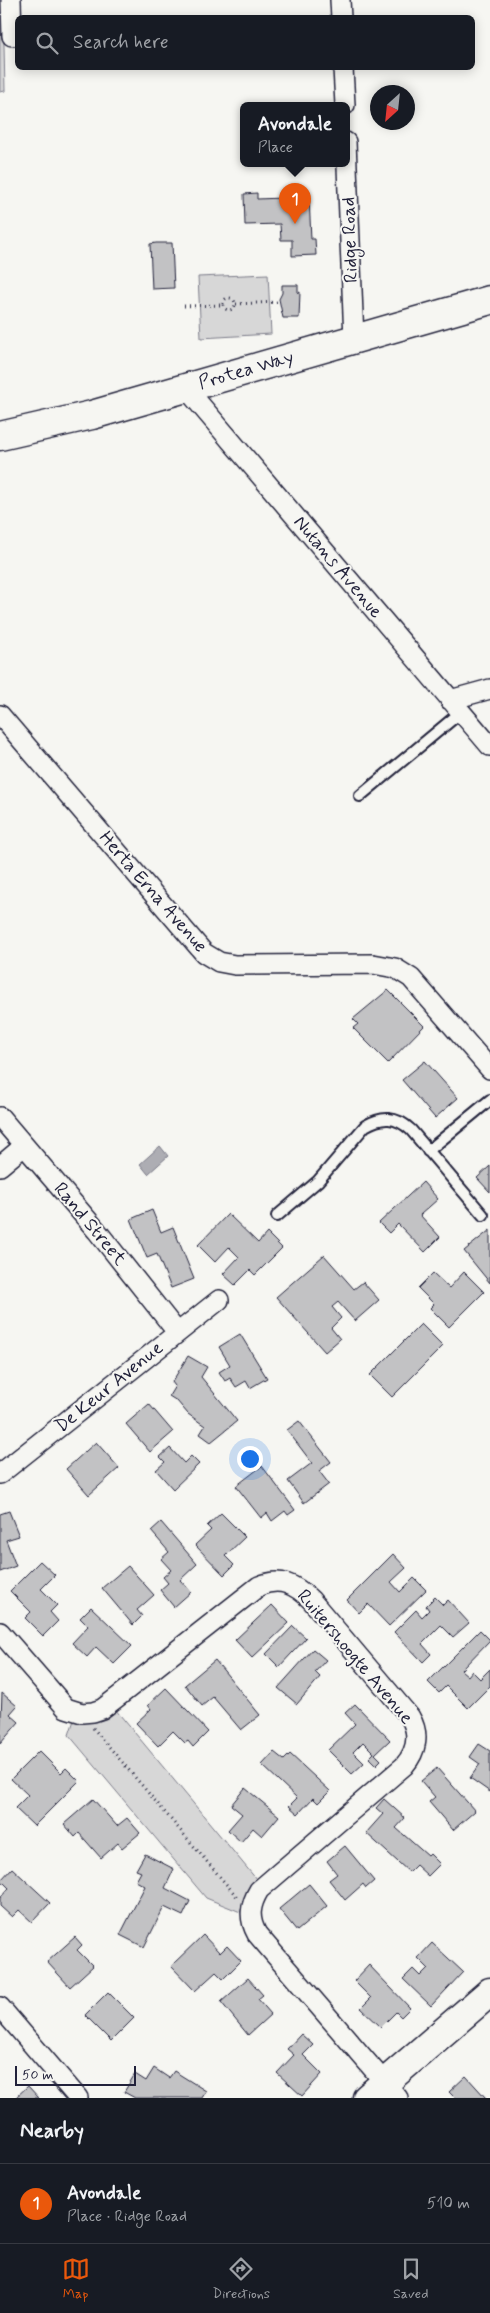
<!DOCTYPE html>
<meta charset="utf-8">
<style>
:root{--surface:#171b24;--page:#242831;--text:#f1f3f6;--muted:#9ea1a6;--line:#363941;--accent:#ea580c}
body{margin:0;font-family:Mynerve,sans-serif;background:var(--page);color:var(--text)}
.compass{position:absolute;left:370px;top:85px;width:45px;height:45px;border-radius:50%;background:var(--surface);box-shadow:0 2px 12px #0003;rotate:207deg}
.scale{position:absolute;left:15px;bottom:12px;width:121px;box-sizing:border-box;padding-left:5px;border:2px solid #22223b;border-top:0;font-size:14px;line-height:18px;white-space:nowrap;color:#22223b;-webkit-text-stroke:4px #f6f6f2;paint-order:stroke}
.you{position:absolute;left:249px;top:1458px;width:18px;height:18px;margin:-12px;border:4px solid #fff;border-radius:50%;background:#1a73e8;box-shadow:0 0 0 8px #1a73e833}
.badge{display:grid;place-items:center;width:32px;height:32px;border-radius:50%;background:var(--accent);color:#fff;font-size:16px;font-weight:700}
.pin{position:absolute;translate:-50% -41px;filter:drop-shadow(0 1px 2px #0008)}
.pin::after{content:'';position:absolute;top:26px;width:18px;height:15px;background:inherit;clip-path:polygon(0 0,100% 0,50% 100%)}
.popup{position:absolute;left:240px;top:102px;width:110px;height:65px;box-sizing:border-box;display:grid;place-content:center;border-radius:8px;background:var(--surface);filter:drop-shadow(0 1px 4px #0005);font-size:16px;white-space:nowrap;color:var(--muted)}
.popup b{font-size:19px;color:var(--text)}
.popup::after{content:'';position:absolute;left:50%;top:100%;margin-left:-10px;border:10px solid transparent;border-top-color:var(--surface)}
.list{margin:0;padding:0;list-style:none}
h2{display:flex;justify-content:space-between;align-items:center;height:65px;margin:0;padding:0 20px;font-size:21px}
h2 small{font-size:16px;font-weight:400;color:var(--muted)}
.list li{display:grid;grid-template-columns:32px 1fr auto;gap:15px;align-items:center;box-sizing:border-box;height:80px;padding:0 20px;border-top:1px solid var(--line)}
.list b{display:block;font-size:19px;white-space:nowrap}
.list p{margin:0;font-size:16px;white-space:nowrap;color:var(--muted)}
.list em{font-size:16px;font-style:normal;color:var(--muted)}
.icon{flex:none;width:28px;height:28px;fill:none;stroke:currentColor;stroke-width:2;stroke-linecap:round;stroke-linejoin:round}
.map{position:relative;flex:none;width:490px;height:2098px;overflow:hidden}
.search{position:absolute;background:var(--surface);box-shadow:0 2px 12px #0003;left:15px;right:15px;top:15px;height:55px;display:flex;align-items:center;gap:12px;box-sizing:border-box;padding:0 18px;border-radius:8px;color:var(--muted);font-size:19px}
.sheet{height:145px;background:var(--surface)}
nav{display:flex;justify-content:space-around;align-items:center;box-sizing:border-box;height:70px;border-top:1px solid var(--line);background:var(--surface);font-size:14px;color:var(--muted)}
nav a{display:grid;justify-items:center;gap:2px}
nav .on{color:var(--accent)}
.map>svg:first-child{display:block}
.green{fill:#d7d7d7;stroke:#7c7c89}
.water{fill:#adadb3;stroke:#757583}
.building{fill:#c2c2c4;stroke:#22223b}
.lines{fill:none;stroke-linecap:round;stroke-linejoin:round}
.lane-casing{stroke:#22223b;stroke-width:14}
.street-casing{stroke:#22223b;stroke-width:22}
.secondary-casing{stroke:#22223b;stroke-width:31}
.path{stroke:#22223b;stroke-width:3;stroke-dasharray:1 4;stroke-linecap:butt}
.lane{stroke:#f6f6f2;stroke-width:10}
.street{stroke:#f6f6f2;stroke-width:19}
.secondary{stroke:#f6f6f2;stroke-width:28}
.labels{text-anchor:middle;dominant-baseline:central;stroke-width:4;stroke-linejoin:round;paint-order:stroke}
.street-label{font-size:19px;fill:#22223b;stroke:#f6f6f2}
</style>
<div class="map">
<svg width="490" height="2098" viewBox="0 0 490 2098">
<rect width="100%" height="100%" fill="#f6f6f2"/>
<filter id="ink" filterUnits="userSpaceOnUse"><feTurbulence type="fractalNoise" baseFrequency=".02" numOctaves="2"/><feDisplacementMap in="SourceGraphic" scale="10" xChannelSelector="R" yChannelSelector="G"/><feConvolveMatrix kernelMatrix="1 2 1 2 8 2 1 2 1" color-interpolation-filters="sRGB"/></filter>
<g filter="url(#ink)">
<path class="green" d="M0 0H3L5 91 0 92Z
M268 274 271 334 201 338 198 277Z
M115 1709 257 1880 243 1913 206 1898 69 1735 74 1720Z"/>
<path class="water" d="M160 1146 168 1156 148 1174 140 1164Z"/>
<path class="building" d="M257 193V199L309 197 311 239H315L316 255 292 256V240H281L280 224 245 225 244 194Z
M156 243H172L174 288 152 289 150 244Z
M282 285H298V293L300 292 299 318H283L279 299 282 293Z
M388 990 424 1026 388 1063 353 1028 358 1024 353 1019Z
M425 1061 458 1098 435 1118 402 1080Z
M490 1166V1192L477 1178Z
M423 1182 438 1199 420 1215 440 1237 425 1252 398 1224 389 1233 379 1223Z
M152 1210 161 1232 173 1227 194 1279 171 1288 157 1254 147 1258 131 1219Z
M228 1214 258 1243 267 1233 282 1248 255 1275 250 1270 235 1285 223 1274 239 1257 229 1247 215 1262 198 1245Z
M490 1230V1283L464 1251Z
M324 1255 354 1289 363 1282 379 1300 355 1321 338 1302 332 1307 341 1318 331 1328 340 1339 325 1352 276 1297Z
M464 1272 484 1292 449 1327 430 1308 434 1304 418 1288 433 1273 449 1288Z
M421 1324 443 1346 392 1397 370 1375Z
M240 1334 267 1378 250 1388 246 1381 236 1387 230 1378 225 1381 219 1372 230 1365 219 1347Z
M188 1356 207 1367 201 1377 237 1421 211 1442 200 1434 205 1426 188 1414 177 1401 169 1396 175 1386 172 1382Z
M149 1404 173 1432 150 1452 126 1424Z
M299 1421 331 1462 319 1471 329 1484 304 1503 288 1481 312 1463 287 1430Z
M96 1442 119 1468 89 1495 66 1469Z
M170 1448 184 1463 191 1456 199 1464 173 1489 156 1470 165 1462 160 1457Z
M262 1466 295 1510 288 1515 285 1511 272 1521 267 1513 261 1518 236 1486Z
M9 1511 19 1536 6 1540 16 1566 0 1572V1514Z
M221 1513 245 1537 225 1556 234 1565 224 1575 195 1545 211 1530 207 1526Z
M161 1522 197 1564 180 1580 191 1592 174 1607 160 1590 168 1583 163 1577 171 1570 161 1559 169 1552 151 1531Z
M393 1554 406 1568 391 1582 400 1592 414 1578 426 1590 389 1626 368 1604 359 1613 347 1600Z
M40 1561 55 1575 41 1589 57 1605 50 1612 58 1621 43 1636 25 1618 31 1612 10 1591Z
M128 1566 154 1595 137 1610 142 1616 133 1625 102 1588Z
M435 1597 443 1605 448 1600 469 1623 453 1637 441 1625 422 1644 431 1654 423 1662 394 1632 416 1610 422 1617 429 1610 426 1606Z
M272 1605 289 1623 252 1658 235 1640Z
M91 1607 132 1646 114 1664 96 1647 87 1657 72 1643 88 1626 80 1618Z
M293 1626 306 1638 279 1667 266 1654Z
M480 1630 490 1640 461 1670 468 1676 472 1671 480 1679 490 1669V1686L468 1708 446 1686 439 1693 428 1682Z
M313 1649 326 1660 315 1672 320 1677 297 1704 278 1688Z
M215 1660 260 1715 241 1730 213 1697 202 1706 185 1685Z
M166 1688 208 1732 193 1747 188 1741 185 1743 173 1731 158 1746 136 1723 151 1709 148 1705Z
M2 1693 17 1706 10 1714 19 1722 0 1744Z
M355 1704 390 1740 375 1754 381 1760 376 1765 369 1758 374 1753 363 1742 353 1752 364 1763 352 1774 328 1750 355 1724 345 1713Z
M479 1744 490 1751V1792L470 1778 480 1764 470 1757Z
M39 1751 61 1773 66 1768 79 1781 34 1826 15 1808 28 1795 11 1779Z
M274 1752 284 1760 290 1754 330 1791 318 1803 313 1798 298 1814 289 1806 297 1798 262 1765Z
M437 1768 475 1811 453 1830 429 1802 435 1797 421 1781Z
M245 1788 279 1816 262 1836 253 1828 241 1842 228 1830 242 1814 231 1805Z
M93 1799 117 1826 127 1818 140 1833 122 1848 118 1843 101 1858 79 1833 75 1837 64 1824Z
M384 1799 405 1818 396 1828 428 1856 430 1854 440 1864 428 1876 416 1865 409 1872 366 1833 383 1814 376 1808Z
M345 1846 374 1881 366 1888 363 1884 345 1900 329 1880 337 1874 327 1861Z
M145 1854 174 1869 165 1888 190 1901 183 1916 164 1907 144 1947 120 1935 145 1886 136 1881 141 1872 136 1870Z
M12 1868 50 1903 32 1922 19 1910 12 1917 0 1906V1898L9 1888 1 1880Z
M309 1884 327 1906 297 1931 279 1909Z
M203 1935 220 1953 227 1946 241 1961 223 1979 216 1972 195 1991 171 1966Z
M75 1937 82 1945 77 1950 93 1966 70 1987 47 1962Z
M432 1943 463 1972 431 2006 403 1979 413 1969 420 1976 428 1968 418 1958Z
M369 1965 410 2008 401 2017 396 2012 381 2027 361 2008 371 1998 354 1981Z
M248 1978 263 1995 258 1999 271 2014 248 2035 221 2002Z
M108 1992 134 2018 111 2041 85 2015Z
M301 2034 313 2045 303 2055 322 2074 302 2096 277 2073 294 2055 287 2049Z
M154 2068 169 2078 174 2071 206 2091 202 2098H135L124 2092 135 2074 146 2081Z
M466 2076 486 2098H455L449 2092Z
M28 2086 39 2098H15Z"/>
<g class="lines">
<defs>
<path id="lane" d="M360 796 461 712
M428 1151 490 1100
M277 1216 318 1181 365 1126C382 1116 396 1116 411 1130L483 1215"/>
<path id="street" d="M11 0 12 36
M340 0 341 18
M343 68 345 105
M346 142 354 339
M186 388 490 746
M450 700 490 689
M0 715 204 953 219 962 235 965 373 964 395 968 411 978 490 1069
M0 1117 97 1231 177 1332
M0 1166 24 1146
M0 1474 219 1300
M0 1632 66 1708 82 1713 93 1712 102 1709 119 1696 259 1586C280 1577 295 1584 311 1600L410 1717C420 1734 417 1751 404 1766L259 1890C250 1905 248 1918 257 1934L398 2098
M0 2007 78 2098"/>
<path id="secondary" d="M0 436 92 415 490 300
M367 2098 490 1992"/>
</defs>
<use href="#lane" class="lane-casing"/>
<use href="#street" class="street-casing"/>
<use href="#secondary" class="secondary-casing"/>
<path class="path" d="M223 304a6 6 0 1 1 12 0a6 6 0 1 1-12 0Z
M236 304 279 302
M184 306 223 305
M93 1728 238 1898"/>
<use href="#lane" class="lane"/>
<use href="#street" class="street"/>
<use href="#secondary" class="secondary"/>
</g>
</g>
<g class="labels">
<g class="street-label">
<text transform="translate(350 240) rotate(-92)">Ridge Road</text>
<text transform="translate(246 370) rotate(-16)">Protea Way</text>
<text transform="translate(338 567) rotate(50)">Nutans Avenue</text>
<text transform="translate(153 892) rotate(49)">Herta Erna Avenue</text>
<text transform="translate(90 1224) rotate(50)">Rand Street</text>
<text transform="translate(109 1387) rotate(-39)">De Keur Avenue</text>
<text transform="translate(355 1657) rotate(50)">Ruitershoogte Avenue</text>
</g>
</g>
</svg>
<svg class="compass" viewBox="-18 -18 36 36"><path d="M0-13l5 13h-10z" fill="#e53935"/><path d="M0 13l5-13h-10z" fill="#9ea1a6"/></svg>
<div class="scale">50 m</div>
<div class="you"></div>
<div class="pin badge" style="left:295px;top:224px">1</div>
<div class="popup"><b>Avondale</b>Place</div>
<div class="search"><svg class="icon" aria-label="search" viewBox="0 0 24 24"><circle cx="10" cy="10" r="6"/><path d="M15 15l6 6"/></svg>Search here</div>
</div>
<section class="sheet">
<h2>Nearby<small></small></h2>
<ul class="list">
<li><span class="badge">1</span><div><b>Avondale</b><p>Place · Ridge Road</p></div><em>510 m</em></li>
</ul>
</section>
<nav>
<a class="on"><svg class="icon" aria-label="map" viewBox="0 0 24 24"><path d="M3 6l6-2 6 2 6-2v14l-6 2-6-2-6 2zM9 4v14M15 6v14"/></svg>Map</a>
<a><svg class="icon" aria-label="directions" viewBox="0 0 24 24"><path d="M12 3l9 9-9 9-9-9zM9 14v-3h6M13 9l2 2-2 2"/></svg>Directions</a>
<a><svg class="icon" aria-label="saved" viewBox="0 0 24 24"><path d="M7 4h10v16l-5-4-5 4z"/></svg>Saved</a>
</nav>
